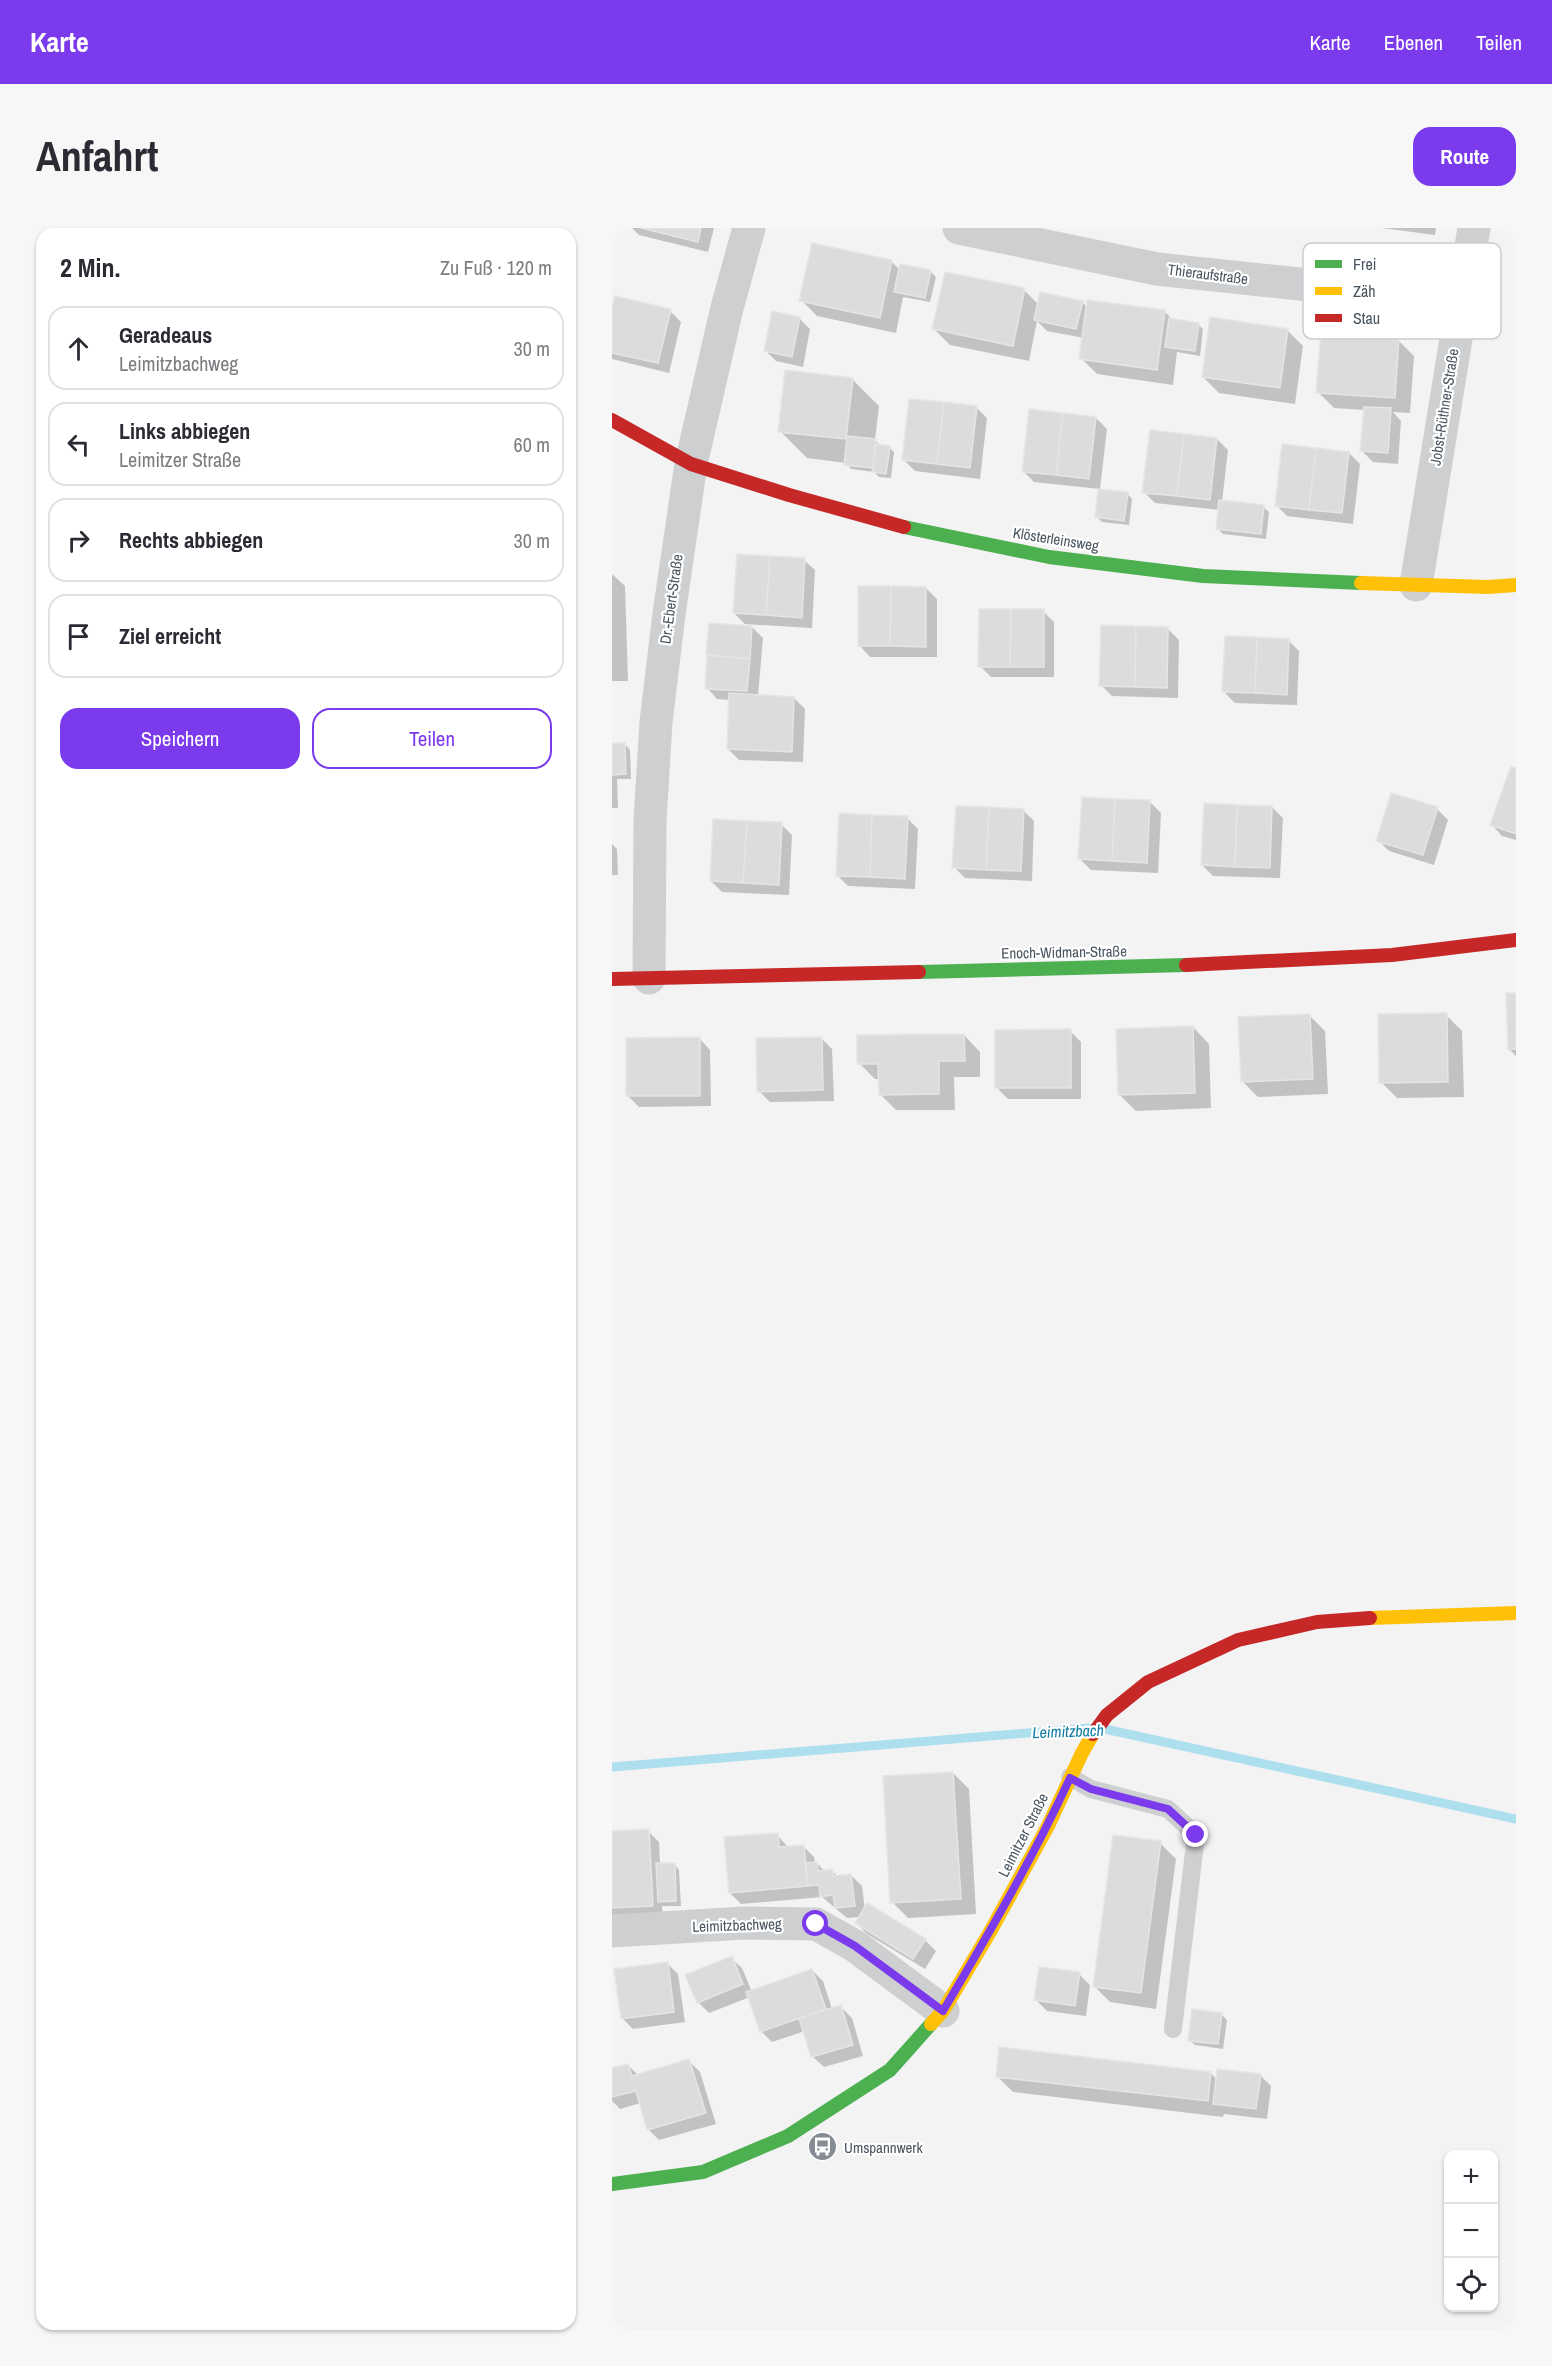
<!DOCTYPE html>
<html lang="de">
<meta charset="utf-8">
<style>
:root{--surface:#fff;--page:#f7f7f7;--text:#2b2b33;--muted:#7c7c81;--line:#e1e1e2;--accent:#7c3aed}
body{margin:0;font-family:"Archivo Narrow",sans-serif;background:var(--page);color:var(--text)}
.controls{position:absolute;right:18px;bottom:18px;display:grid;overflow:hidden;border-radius:12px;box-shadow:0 2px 4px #0004}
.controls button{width:54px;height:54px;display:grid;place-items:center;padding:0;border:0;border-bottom:2px solid var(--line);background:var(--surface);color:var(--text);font:30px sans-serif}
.stop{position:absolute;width:18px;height:18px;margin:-14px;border:4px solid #7c3aed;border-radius:50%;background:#fff}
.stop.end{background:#7c3aed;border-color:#fff;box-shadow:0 2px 6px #0008}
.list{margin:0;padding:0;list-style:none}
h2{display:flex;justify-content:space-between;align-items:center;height:78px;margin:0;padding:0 24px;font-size:26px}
h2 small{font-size:20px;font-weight:400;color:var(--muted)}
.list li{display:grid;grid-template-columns:39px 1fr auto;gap:18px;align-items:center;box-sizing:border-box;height:84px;margin:0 12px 12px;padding:0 12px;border:2px solid var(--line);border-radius:18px}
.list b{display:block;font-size:22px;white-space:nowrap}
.list p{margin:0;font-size:20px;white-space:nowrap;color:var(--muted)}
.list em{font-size:20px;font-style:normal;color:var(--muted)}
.actions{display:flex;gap:12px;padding:18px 24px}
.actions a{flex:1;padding:14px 0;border:2px solid var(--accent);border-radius:18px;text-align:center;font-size:21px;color:var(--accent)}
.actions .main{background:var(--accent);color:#fff}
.icon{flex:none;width:33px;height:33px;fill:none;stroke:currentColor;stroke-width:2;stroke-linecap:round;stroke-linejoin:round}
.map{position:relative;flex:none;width:904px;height:2102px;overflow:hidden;border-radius:18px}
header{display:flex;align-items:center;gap:36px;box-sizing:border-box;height:84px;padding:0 30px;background:var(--accent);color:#fff}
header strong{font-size:28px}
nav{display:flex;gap:33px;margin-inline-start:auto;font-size:21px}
.intro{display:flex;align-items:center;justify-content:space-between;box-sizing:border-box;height:144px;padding:0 36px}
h1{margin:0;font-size:42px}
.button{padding:15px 27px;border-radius:18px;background:var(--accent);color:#fff;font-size:21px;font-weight:700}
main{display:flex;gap:36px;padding:0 36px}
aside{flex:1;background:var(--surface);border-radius:18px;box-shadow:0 2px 4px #0004}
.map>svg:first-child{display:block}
.shadow{fill:#0003}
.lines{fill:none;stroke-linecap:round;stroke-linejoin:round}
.stream{stroke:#aedfee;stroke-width:9}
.building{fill:#dcdcdd;stroke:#e4e5e6;stroke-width:1.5}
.lane{stroke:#cdcfd1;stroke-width:18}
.street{stroke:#cdcfd1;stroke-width:33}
.fast{stroke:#4caf50;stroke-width:14}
.slow{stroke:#ffc107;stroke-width:14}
.jam{stroke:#c62828;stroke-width:14}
.route{stroke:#7c3aed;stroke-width:8}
.labels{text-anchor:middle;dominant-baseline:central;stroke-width:4.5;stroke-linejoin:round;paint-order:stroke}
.street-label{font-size:15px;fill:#4a5560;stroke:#fff}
.poi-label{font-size:15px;fill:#4a5560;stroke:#fff;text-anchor:start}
.water-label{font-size:16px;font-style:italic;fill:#0e7b9f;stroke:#fff}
.key{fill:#fff;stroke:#c9cccf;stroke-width:1.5}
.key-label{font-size:16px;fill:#4a5560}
</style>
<header>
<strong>Karte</strong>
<nav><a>Karte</a><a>Ebenen</a><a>Teilen</a></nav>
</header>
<div class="intro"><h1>Anfahrt</h1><a class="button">Route</a></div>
<main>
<aside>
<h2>2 Min.<small>Zu Fuß · 120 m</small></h2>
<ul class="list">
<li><svg class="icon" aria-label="ahead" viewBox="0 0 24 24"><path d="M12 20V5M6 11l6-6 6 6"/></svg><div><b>Geradeaus</b><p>Leimitzbachweg</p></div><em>30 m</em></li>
<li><svg class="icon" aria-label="left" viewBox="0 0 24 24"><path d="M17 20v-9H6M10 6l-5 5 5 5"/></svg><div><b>Links abbiegen</b><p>Leimitzer Straße</p></div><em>60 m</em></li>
<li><svg class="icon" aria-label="right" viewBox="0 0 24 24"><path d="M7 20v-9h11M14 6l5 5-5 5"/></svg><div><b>Rechts abbiegen</b></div><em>30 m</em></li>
<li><svg class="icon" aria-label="arrive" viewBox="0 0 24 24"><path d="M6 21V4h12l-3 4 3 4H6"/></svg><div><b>Ziel erreicht</b></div></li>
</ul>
<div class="actions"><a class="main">Speichern</a><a>Teilen</a></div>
</aside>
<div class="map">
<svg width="904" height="2102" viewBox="0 0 904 2102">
<rect width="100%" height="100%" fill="#f3f3f3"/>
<path class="shadow" d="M20 0H102L96 24 27 7Z
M770 0H824L823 7Z
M279 33 288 42 319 44 324 49 318 74 291 69 284 105 205 88 189 72Z
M412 62 427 77 470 74 476 80 477 73 553 84 562 93 586 96 591 101 588 128 565 124 561 157 485 146 469 130 472 110 435 103 425 93 417 133 338 117 322 101Z
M58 83 69 94 57 145 0 131V86Z
M187 90 198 101 191 139 164 133 153 122Z
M675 102 691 118 683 176 607 165 591 149Z
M786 112 802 128 798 185 781 184 789 193 786 236 761 234 750 223 753 182 722 180 706 164Z
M240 151 267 178 263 212 269 218 277 219 282 224 279 250 267 249 262 244 239 241 234 235 195 230 168 203Z
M364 179 375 190 368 251 303 243 292 232Z
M484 190 495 201 488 261 422 254 411 243Z
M605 211 616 222 610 274 651 279 657 284 654 311 611 306 606 301 608 282 543 275 532 264Z
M737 225 748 236 741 296 675 288 664 277Z
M515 265 520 271 517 297 490 294 485 289Z
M192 332 203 342 200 400 133 396 122 385Z
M0 346 13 358 16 453H0Z
M314 360 325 371V429H258L248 418Z
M431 383 442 394V449H379L368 438Z
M140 399 151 410 146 468 182 470 193 481 191 534 127 532 116 521 119 472 105 471 95 460Z
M556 401 567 412 566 470 500 468 489 457Z
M676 412 687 423 685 477 623 475 612 464Z
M13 516 18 522 19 551H5L6 580H0V517Z
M900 540 904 541V612L890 608 880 597Z
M538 574 549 585 546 645 479 642 468 631Z
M660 579 671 590 668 650 601 648 590 637Z
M825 581 836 592 822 637 777 623 766 612Z
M411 582 422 593 420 653 353 650 342 639Z
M295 590 306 601 303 661 236 658 225 647Z
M169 596 180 607 177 667 110 664 99 653Z
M0 616 5 621 6 647H0Z
M904 766V828L897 821 896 767Z
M697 787 713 803 716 866 646 869 630 853Z
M834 787 850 803 852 869 785 870 769 854Z
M581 799 597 816 599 880 524 883 508 867Z
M458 803 469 814V871H396L385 860Z
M352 807 368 824V849H342L343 882H284L268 866V851H263L247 835Z
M209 810 220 821 222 873 158 874 147 863Z
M88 811 98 822 99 878 27 879 16 868Z
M341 1545 357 1561 364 1686 296 1690 280 1674Z
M36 1603 47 1614 48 1637 62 1636 67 1642 69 1678H50L51 1688 0 1691V1604Z
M165 1607 176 1619 191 1618 202 1629 203 1636 205 1635 213 1644 220 1643 226 1649 239 1647 250 1658 253 1682 313 1712 324 1723 313 1741 255 1706 244 1695 248 1689 235 1690 210 1669 129 1676 118 1665Z
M548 1615 564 1631 544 1781 498 1774 482 1758Z
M119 1730 130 1740 140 1764 200 1742 211 1753 220 1781 229 1779 240 1790 251 1828 212 1839 201 1829 193 1803 160 1814 149 1803 138 1769 97 1785 86 1774Z
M55 1735 66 1746 73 1794 21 1801 10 1790Z
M467 1746 478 1757 474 1788 435 1783 424 1772Z
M610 1787 615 1792 611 1821 583 1817 577 1812Z
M77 1833 88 1844 104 1896 47 1912 37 1902 29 1875 8 1881 0 1873V1842L16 1837 26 1847Z
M599 1845 605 1852 648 1847 659 1858 655 1891 612 1886 611 1889 401 1864 385 1848Z"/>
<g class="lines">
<path class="stream" d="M493 1501 904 1591
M0 1539 477 1500"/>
</g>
<path class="building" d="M29 0H89L86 14Z
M200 15 280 32 268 90 187 73Z
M288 36 319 42 313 70 282 64Z
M333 44 413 60 401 118 320 101Z
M428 64 471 73 464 101 422 92Z
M3 68 59 81 46 135 0 125V79Z
M475 72 553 82 545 142 467 131Z
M160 83 188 89 180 129 152 123Z
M598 89 676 101 668 160 590 149Z
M557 90 587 95 583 123 553 119Z
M709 104 787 110 783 170 704 165Z
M173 142 241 150 234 211 166 204Z
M297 171 332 174 325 236 290 232Z
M332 174 365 178 358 240 325 236Z
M752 179 779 180 776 225 748 223Z
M417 181 451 185 444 247 410 244Z
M451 185 484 189 477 251 444 247Z
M538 202 572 206 565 268 530 265Z
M572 206 605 210 598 272 565 268Z
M235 208 264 211 261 240 232 237Z
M264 216 278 218 274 246 260 244Z
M670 216 704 220 697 282 663 278Z
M704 220 737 224 730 285 697 282Z
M486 261 516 264 512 293 483 289Z
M607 272 652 277 649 306 604 301Z
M125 326 158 328 154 387 121 385Z
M158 328 193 330 190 390 154 387Z
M246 358H279L278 418H246Z
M279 358 314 359V419L278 418Z
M367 381H399L398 439H366Z
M399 381H432V439H398Z
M97 395 140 398 138 431 94 427Z
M489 397 524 398 523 459 487 458Z
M524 398 556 399 555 460 523 459Z
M613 408 645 409 643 465 610 464Z
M645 409 677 411 675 467 643 465Z
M95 427 138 431 135 463 93 461Z
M117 465 182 469 180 524 115 521Z
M0 515H13L14 546 0 547Z
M899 538 904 540V606L878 597Z
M779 565 826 579 811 627 764 613Z
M470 569 503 571 500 633 466 631Z
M503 571 538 572 535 635 500 633Z
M592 575 625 577 623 639 589 637Z
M625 577 660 578 658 640 623 639Z
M344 578 377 579 374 642 340 640Z
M377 579 412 581 409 643 374 642Z
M227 585 260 587 258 649 224 648Z
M260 587 296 588 293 651 258 649Z
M101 591 135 593 131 655 98 653Z
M135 593 170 594 167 657 131 655Z
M894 765H904V821L896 822Z
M835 785 836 854 767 855 766 786Z
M698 786 701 851 629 854 626 789Z
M581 798 583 865 506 867 504 801Z
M459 801V860H383V802Z
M352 806 353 833H327V866L267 867 266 836H245V807Z
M88 809V868H14V810Z
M210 809 211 862 145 864 144 810Z
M341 1544 349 1671 278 1675 271 1548Z
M37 1601 41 1678 0 1680V1603Z
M166 1605 167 1619 192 1617 196 1658 117 1665 112 1609Z
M501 1607 549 1613 529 1765 481 1759Z
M205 1634 206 1643 221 1641V1648L239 1646 243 1678 223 1680 221 1667 208 1669 207 1657 196 1658 193 1635Z
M44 1635H63L64 1673 46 1674Z
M255 1675 314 1711 301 1731 243 1695Z
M120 1728 131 1756 85 1775 73 1747Z
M56 1734 62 1784 9 1791 2 1741Z
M427 1739 468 1744 463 1778 422 1772Z
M200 1741 214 1781 148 1804 134 1764Z
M229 1777 241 1817 199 1829 187 1790Z
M580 1781 610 1785 606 1816 576 1813Z
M387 1819 599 1844 596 1873 384 1849Z
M77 1831 94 1885 35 1902 24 1863 0 1869V1840L16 1836 20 1848Z
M605 1841 649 1846 644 1881 601 1876Z"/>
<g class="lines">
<path class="lane" d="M458 1549 479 1561 556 1581 584 1607 561 1801"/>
<path class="street" d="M347 0 545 41 849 73
M804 357 862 0
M37 750 38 593 44 494 57 386 79 236 115 80 137 0
M0 1703 132 1695 204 1696 243 1718 331 1783"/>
<path class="fast" d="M292 299 437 329 591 348 749 355
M307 744 574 737
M0 1956 91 1944 176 1908 278 1842 319 1796"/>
<path class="slow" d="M749 355 876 359 904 357
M758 1390 904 1385
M319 1796 331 1783 378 1704 436 1598 470 1525 481 1506"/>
<path class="jam" d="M0 192 79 236 177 267 292 299
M574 737 780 727 904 712
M0 751 307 744
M481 1506 495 1487 536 1454 626 1412 705 1394 758 1390"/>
</g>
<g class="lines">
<path class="route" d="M204 1696 243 1718 331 1783C376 1707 421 1630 458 1550L479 1561 556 1581 584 1607"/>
</g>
<defs>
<symbol id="bus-disc" viewBox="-11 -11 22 22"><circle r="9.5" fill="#858c93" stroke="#fff"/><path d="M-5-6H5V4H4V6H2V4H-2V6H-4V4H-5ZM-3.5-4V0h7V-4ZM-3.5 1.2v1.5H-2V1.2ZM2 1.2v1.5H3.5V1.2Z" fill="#fff"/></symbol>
</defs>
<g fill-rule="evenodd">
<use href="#bus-disc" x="194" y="1902" width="33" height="33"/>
</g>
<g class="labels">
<g class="street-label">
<text transform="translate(596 46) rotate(7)">Thieraufstraße</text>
<text transform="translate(832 179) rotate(-81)">Jobst-Rüthner-Straße</text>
<text transform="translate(444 311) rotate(9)">Klösterleinsweg</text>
<text transform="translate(59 371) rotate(-82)">Dr.-Ebert-Straße</text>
<text transform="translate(452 724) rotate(-1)">Enoch-Widman-Straße</text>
<text transform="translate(411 1607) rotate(-63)">Leimitzer Straße</text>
<text transform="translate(125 1697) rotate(-2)">Leimitzbachweg</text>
</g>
<g class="poi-label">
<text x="232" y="1919">Umspannwerk</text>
</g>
<g class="water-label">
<text transform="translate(456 1503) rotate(-2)">Leimitzbach</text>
</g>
</g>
<rect x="691" y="15" width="198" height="96" rx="9" class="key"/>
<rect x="703" y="32" width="27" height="8" fill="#4caf50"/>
<rect x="703" y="59" width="27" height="8" fill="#ffc107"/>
<rect x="703" y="86" width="27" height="8" fill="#c62828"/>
<g class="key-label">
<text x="741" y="42">Frei</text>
<text x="741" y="69">Zäh</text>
<text x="741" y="96">Stau</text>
</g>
</svg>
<div class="controls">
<button>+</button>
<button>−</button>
<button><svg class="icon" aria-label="locate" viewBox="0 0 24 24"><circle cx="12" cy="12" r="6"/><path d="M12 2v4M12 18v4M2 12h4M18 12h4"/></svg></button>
</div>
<div class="stop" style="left:204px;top:1696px"></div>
<div class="stop end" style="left:584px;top:1607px"></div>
</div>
</main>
